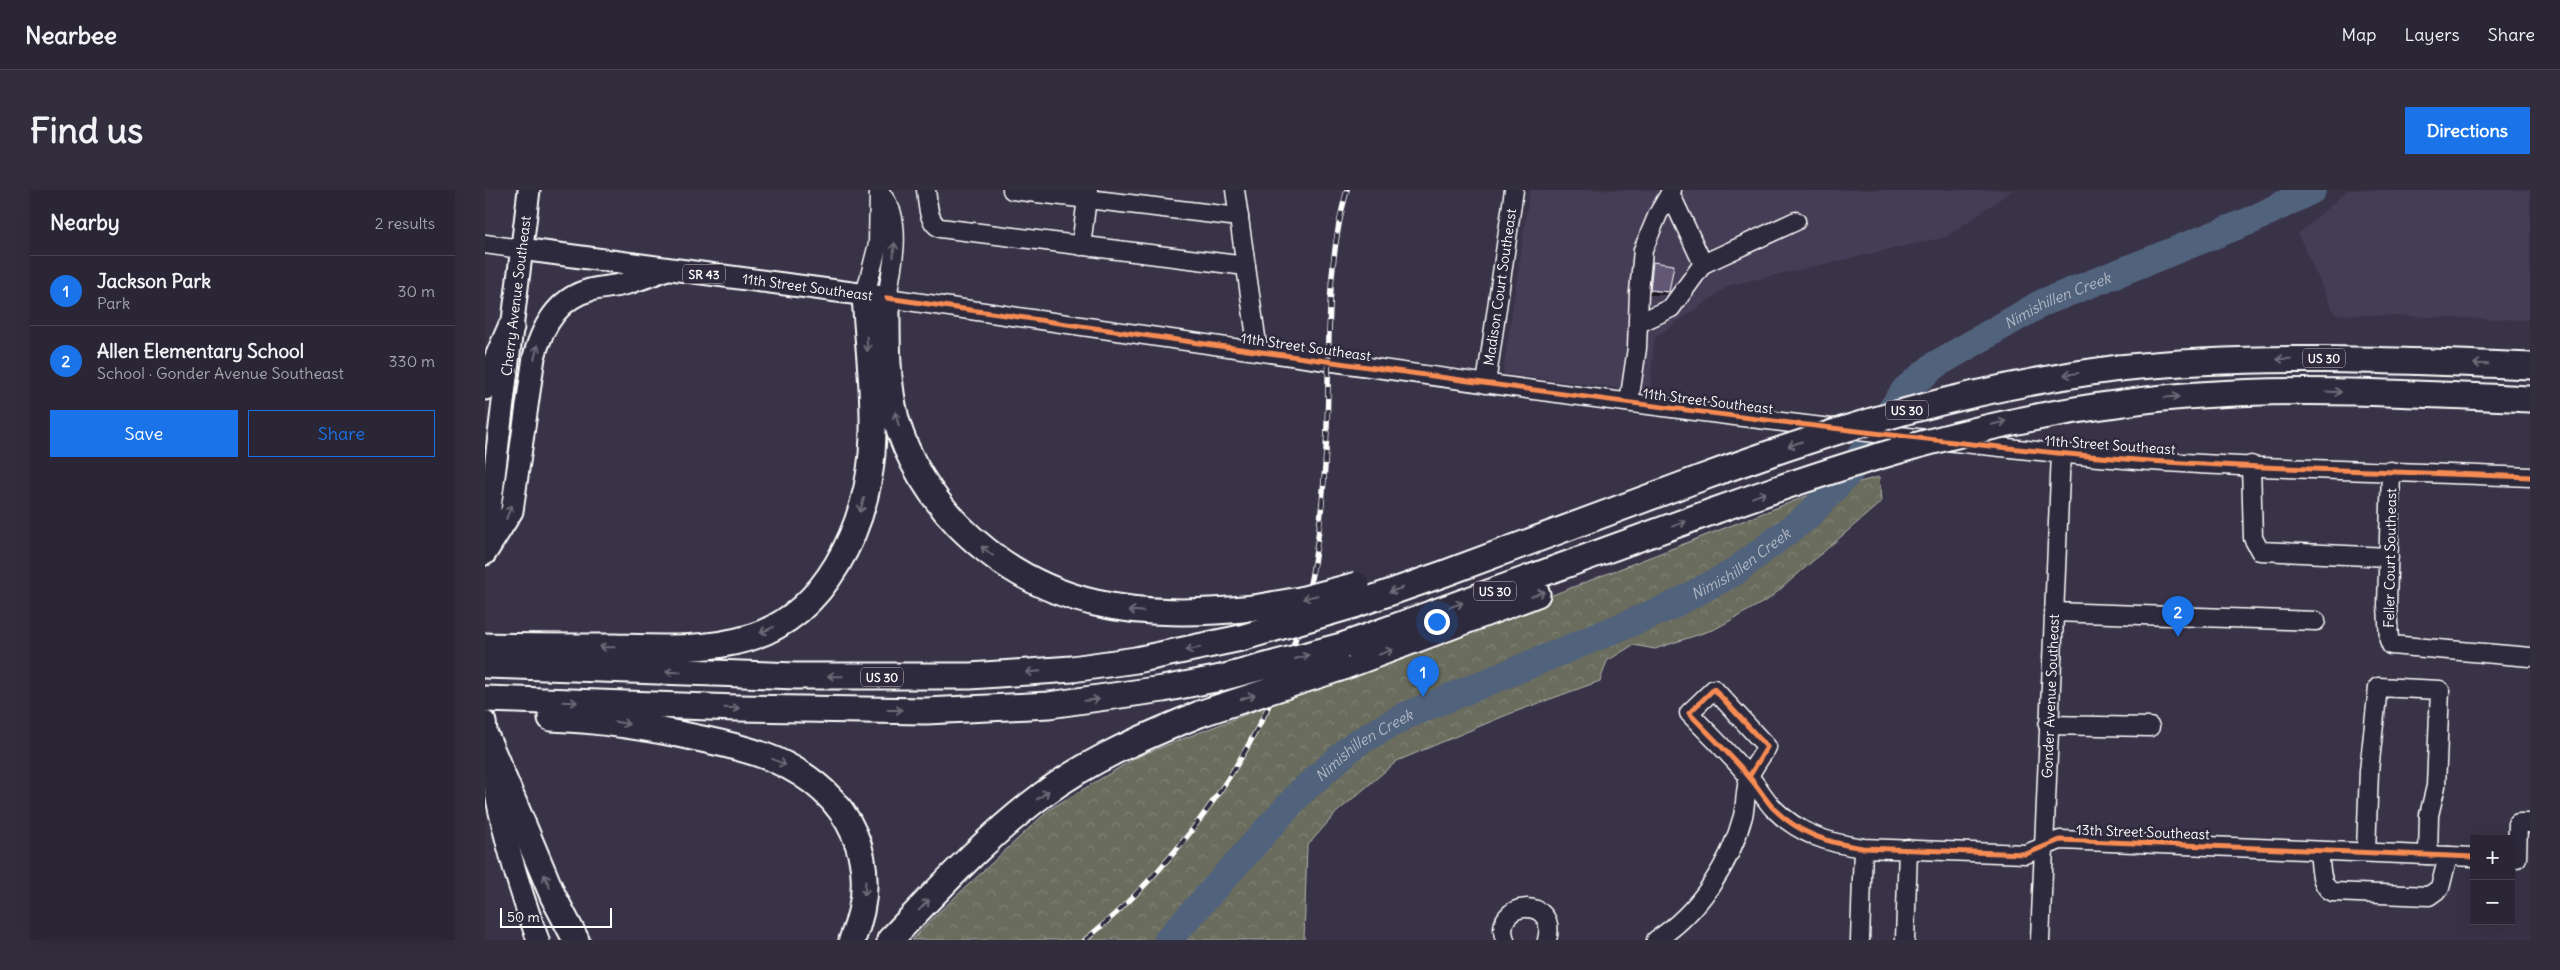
<!DOCTYPE html>
<meta charset="utf-8">
<style>
:root{--surface:#2b2636;--page:#332e3e;--text:#f1f3f6;--muted:#a6a5ad;--line:#474351;--accent:#1a73e8}
body{margin:0;font-family:Delius,sans-serif;background:var(--page);color:var(--text)}
.controls{position:absolute;right:15px;bottom:15px;display:grid;overflow:hidden;border-radius:0px;box-shadow:0 5px 20px #0002}
.controls button{width:45px;height:45px;display:grid;place-items:center;padding:0;border:0;border-bottom:1px solid var(--line);background:var(--surface);color:var(--text);font:25px sans-serif}
.scale{position:absolute;left:15px;bottom:12px;width:112px;box-sizing:border-box;padding-left:5px;border:2px solid #fff;border-top:0;font-size:14px;line-height:18px;white-space:nowrap;color:#fff;-webkit-text-stroke:4px #2f2a3d;paint-order:stroke}
.you{position:absolute;left:951px;top:431px;width:18px;height:18px;margin:-12px;border:4px solid #fff;border-radius:50%;background:#1a73e8;box-shadow:0 0 0 8px #1a73e833}
.badge{display:grid;place-items:center;width:32px;height:32px;border-radius:50%;background:var(--accent);color:#fff;font-size:16px;font-weight:700}
.pin{position:absolute;translate:-50% -41px;filter:drop-shadow(0 1px 2px #0008)}
.pin::after{content:'';position:absolute;top:26px;width:18px;height:15px;background:inherit;clip-path:polygon(0 0,100% 0,50% 100%)}
.list{margin:0;padding:0;list-style:none}
h2{display:flex;justify-content:space-between;align-items:center;height:65px;margin:0;padding:0 20px;font-size:21px}
h2 small{font-size:16px;font-weight:400;color:var(--muted)}
.list li{display:grid;grid-template-columns:32px 1fr auto;gap:15px;align-items:center;box-sizing:border-box;height:70px;padding:0 20px;border-top:1px solid var(--line)}
.list b{display:block;font-size:19px;white-space:nowrap}
.list p{margin:0;font-size:16px;white-space:nowrap;color:var(--muted)}
.list em{font-size:16px;font-style:normal;color:var(--muted)}
.actions{display:flex;gap:10px;padding:15px 20px}
.actions a{flex:1;padding:11px 0;border:1px solid var(--accent);border-radius:0px;text-align:center;font-size:18px;color:var(--accent)}
.actions .main{background:var(--accent);color:#fff}
.map{position:relative;flex:none;width:2045px;height:750px;overflow:hidden;border-radius:0px}
header{display:flex;align-items:center;gap:30px;box-sizing:border-box;height:70px;padding:0 25px;background:var(--surface);border-bottom:1px solid var(--line)}
header strong{font-size:24px}
nav{display:flex;gap:28px;margin-inline-start:auto;font-size:18px}
.intro{display:flex;align-items:center;justify-content:space-between;box-sizing:border-box;height:120px;padding:0 30px}
h1{margin:0;font-size:35px}
.button{padding:12px 22px;border-radius:0px;background:var(--accent);color:#fff;font-size:18px;font-weight:700}
main{display:flex;gap:30px;padding:0 30px}
aside{flex:1;background:var(--surface);border-radius:0px;box-shadow:0 5px 20px #0002}
.map>svg:first-child{display:block}
.built{fill:#453e56}
.forest{fill:url(#forest-crowns);stroke:#b4b6ae}
.lines{fill:none;stroke-linecap:round;stroke-linejoin:round}
.river{stroke:#51627b;stroke-width:28}
.building{fill:#625976;stroke:#fff;filter:url(#shadow)}
.minor-casing{stroke:#fff;stroke-width:21}
.major-casing{stroke:#fff;stroke-width:25}
.highway-casing{stroke:#fff;stroke-width:29}
.minor{stroke:#2f2a3d;stroke-width:18}
.major{stroke:#2f2a3d;stroke-width:21}
.highway{stroke:#2f2a3d;stroke-width:25}
.rail-casing{stroke:#fff;stroke-width:5.5}
.rail{stroke:#2f2a3d;stroke-width:4;stroke-dasharray:11;stroke-linecap:butt}
.highway-bridge-casing{stroke:#fff;stroke-width:29;stroke-linecap:butt}
.highway-bridge{stroke:#2f2a3d;stroke-width:25}
.cycleway-casing{stroke:#2f2a3d;stroke-width:8}
.cycleway{stroke:#f68b52;stroke-width:5}
.oneway{stroke:#6d6a77}
.labels{text-anchor:middle;dominant-baseline:central;stroke-width:5;stroke-linejoin:round;paint-order:stroke}
.shield{fill:#2f2a3d;stroke:#c1bfc5;stroke-width:1}
.shield-label{font-size:12px;font-weight:bold;fill:#fff}
.street-label{font-size:14px;fill:#fff;stroke:#2f2a3d}
.water-label{font-size:15px;font-style:italic;fill:#b1b8c4;stroke:#2f2a3d}
</style>
<header>
<strong>Nearbee</strong>
<nav><a>Map</a><a>Layers</a><a>Share</a></nav>
</header>
<div class="intro"><h1>Find us</h1><a class="button">Directions</a></div>
<main>
<aside>
<h2>Nearby<small>2 results</small></h2>
<ul class="list">
<li><span class="badge">1</span><div><b>Jackson Park</b><p>Park</p></div><em>30 m</em></li>
<li><span class="badge">2</span><div><b>Allen Elementary School</b><p>School · Gonder Avenue Southeast</p></div><em>330 m</em></li>
</ul>
<div class="actions"><a class="main">Save</a><a>Share</a></div>
</aside>
<div class="map">
<svg width="2045" height="750" viewBox="0 0 2045 750">
<defs>
<pattern id="forest-crowns" width="20" height="18" patternUnits="userSpaceOnUse" patternTransform="scale(1.25)"><rect width="20" height="18" fill="#6a6c5d"/><path d="M2 6a3 3 0 1 1 6 0M12 15a3 3 0 1 1 6 0" fill="none" stroke="#808275"/></pattern>
<filter id="shadow"><feDropShadow dx="-4.5" dy="4.5" stdDeviation="0" flood-color="#0009"/></filter>
</defs>
<rect width="100%" height="100%" fill="#393348"/>
<filter id="ink" filterUnits="userSpaceOnUse"><feTurbulence type="fractalNoise" baseFrequency=".02" numOctaves="2"/><feDisplacementMap in="SourceGraphic" scale="10" xChannelSelector="R" yChannelSelector="G"/><feConvolveMatrix kernelMatrix="1 2 1 2 8 2 1 2 1" color-interpolation-filters="sRGB"/></filter>
<g filter="url(#ink)">
<path class="built" d="M1045 0H1528L1461 47 1245 95 1169 148 1165 202 1018 184Z
M1863 0H2045V130L1850 124 1813 44Z"/>
<path class="forest" d="M1394 287 1396 312 1284 409 1230 439 1170 459 1148 455 1122 471 1115 491 1024 524 912 571 852 622 822 656 819 750H427L452 724 565 619 654 566 1327 304Z"/>
<g class="lines">
<path class="river" id="s1" d="M683 750 815 603 870 554 920 526 1184 417 1248 383 1324 325 1366 280 1420 200 1450 175 1557 113 1767 30 1827 0"/>
</g>
<path class="building" d="M1168 72 1189 75 1184 102 1165 100Z"/>
<g class="lines">
<defs>
<g id="minor">
<path d="M394 0C398 8 405 15 407 24 414 51 406 82 402 108 792 164 1181 223 1572 263 1729 279 1888 280 2045 287"/>
<path d="M441 0C443 12 442 32 455 38L761 76"/>
<path d="M527 0 754 27"/>
<path d="M750 0 773 161"/>
<path d="M1185 3 1218 74"/>
<path d="M0 54 36 59"/>
<path d="M596 56 603 0"/>
<path d="M380 105 393 54 394 1"/>
<path d="M1154 133 1186 118 1218 74 1311 31"/>
<path id="s2" d="M1001 194 1029 0"/>
<path d="M1144 212 1152 158 1154 102 1158 60 1173 24 1187 0"/>
<path d="M1766 275 1768 348 1775 361 1904 367"/>
<path d="M1906 281 1902 415 1904 450 1906 455 2045 467"/>
<path d="M1568 422 1831 431"/>
<path d="M1563 535 1665 537"/>
<path d="M1834 661C1836 674 1834 697 1848 702L1944 706 1955 698 1963 666"/>
<path d="M1881 662 1884 581 1893 497 1955 500 1951 596 1944 625 1943 665"/>
<path d="M2032 668 2033 633H2045"/>
<path d="M1020 750C1006 710 1074 705 1062 750"/>
<path d="M1171 750C1213 723 1245 675 1258 626 1261 613 1260 599 1264 587 1268 577 1276 567 1282 557L1229 499 1204 523C1224 544 1246 565 1265 588 1273 597 1280 609 1288 618 1314 644 1343 653 1378 658L1541 664 1575 650 1989 667"/>
<path d="M1375 750 1378 658"/>
<path d="M1420 750 1423 659"/>
<path id="s3" d="M1555 750 1576 263"/>
</g>
<g id="major">
<path id="s4" d="M36 59 397 107"/>
<path id="s5" d="M0 359 44 0"/>
<path d="M0 364 27 321 49 167C57 138 73 108 105 100 117 97 131 97 143 93 156 89 169 84 182 79"/>
<path d="M0 532C8 607 27 680 53 750"/>
</g>
<path id="highway" d="M402 108C402 149 401 189 411 229 422 269 446 307 474 336 559 421 655 429 769 418
M1634 178C1771 164 1908 170 2045 176
M0 197 26 137
M1638 213C1773 194 1910 203 2045 209
M869 415 958 384 1216 288
M860 455 1229 321
M0 456C43 457 86 457 129 457 173 458 221 461 264 448 341 424 380 339 387 264 391 212 383 157 380 105
M0 475 311 486H485L587 479 651 470 756 448
M855 478 1052 404
M0 509 252 518 441 521 564 515 678 499 736 488
M66 528C117 530 167 538 217 549 241 554 267 560 290 570 366 603 399 673 367 750
M2 549 68 706 91 750
M405 750C453 700 500 648 556 606 605 569 661 546 717 523"/>
</defs>
<use href="#minor" class="minor-casing"/>
<use href="#major" class="major-casing"/>
<use href="#highway" class="highway-casing"/>
<use href="#minor" class="minor"/>
<use href="#major" class="major"/>
<use href="#highway" class="highway"/>
<defs>
<path id="rail" d="M600 750C699 670 784 548 818 424 832 371 838 315 841 260 846 174 838 84 862 0"/>
</defs>
<use href="#rail" class="rail-casing"/>
<use href="#rail" class="rail"/>
<defs>
<path id="highway-bridge" d="M1216 288C1355 237 1487 197 1634 178
M1229 321C1366 272 1492 232 1638 213
M769 418 815 410 872 395
M756 448 869 415
M736 488 860 455
M717 523 855 478"/>
</defs>
<use href="#highway-bridge" class="highway-bridge-casing"/>
<use href="#highway-bridge" class="highway-bridge"/>
<defs>
<path id="cycleway" d="M402 108C792 164 1181 223 1572 263 1729 279 1888 280 2045 287
M1264 587 1282 557 1229 499 1204 523C1224 544 1246 565 1265 588 1273 597 1280 609 1288 618 1314 644 1343 653 1378 658L1541 664 1575 650 1989 667"/>
</defs>
<use href="#cycleway" class="cycleway-casing"/>
<use href="#cycleway" class="cycleway"/>
</g>
<defs><path id="oneway-shaft" d="M-6 0H5M1.5-3L5.5 0L1.5 3" fill="none" stroke-width="1.6" stroke-linecap="round" stroke-linejoin="round" transform="scale(1.25)"/></defs>
<g class="oneway">
<use href="#oneway-shaft" transform="translate(409 60) rotate(-85)"/>
<use href="#oneway-shaft" transform="translate(382 154) rotate(87)"/>
<use href="#oneway-shaft" transform="translate(51 162) rotate(-76)"/>
<use href="#oneway-shaft" transform="translate(1799 169) rotate(179)"/>
<use href="#oneway-shaft" transform="translate(1996 174) rotate(-178)"/>
<use href="#oneway-shaft" transform="translate(1586 184) rotate(172)"/>
<use href="#oneway-shaft" transform="translate(1849 202) rotate(1)"/>
<use href="#oneway-shaft" transform="translate(1687 207) rotate(-4)"/>
<use href="#oneway-shaft" transform="translate(412 229) rotate(-105)"/>
<use href="#oneway-shaft" transform="translate(1514 233) rotate(-13)"/>
<use href="#oneway-shaft" transform="translate(1310 254) rotate(161)"/>
<use href="#oneway-shaft" transform="translate(1274 305) rotate(-20)"/>
<use href="#oneway-shaft" transform="translate(377 315) rotate(107)"/>
<use href="#oneway-shaft" transform="translate(24 322) rotate(-68)"/>
<use href="#oneway-shaft" transform="translate(1194 334) rotate(-20)"/>
<use href="#oneway-shaft" transform="translate(502 361) rotate(-141)"/>
<use href="#oneway-shaft" transform="translate(911 400) rotate(161)"/>
<use href="#oneway-shaft" transform="translate(1053 404) rotate(-21)"/>
<use href="#oneway-shaft" transform="translate(825 407) rotate(167)"/>
<use href="#oneway-shaft" transform="translate(971 415) rotate(-20)"/>
<use href="#oneway-shaft" transform="translate(651 421) rotate(-174)"/>
<use href="#oneway-shaft" transform="translate(282 440) rotate(156)"/>
<use href="#oneway-shaft" transform="translate(122 457) rotate(-179)"/>
<use href="#oneway-shaft" transform="translate(708 459) rotate(167)"/>
<use href="#oneway-shaft" transform="translate(901 462) rotate(-20)"/>
<use href="#oneway-shaft" transform="translate(817 467) rotate(-16)"/>
<use href="#oneway-shaft" transform="translate(188 482) rotate(-178)"/>
<use href="#oneway-shaft" transform="translate(548 482) rotate(175)"/>
<use href="#oneway-shaft" transform="translate(350 486) rotate(-179)"/>
<use href="#oneway-shaft" transform="translate(763 507) rotate(-18)"/>
<use href="#oneway-shaft" transform="translate(607 510) rotate(-6)"/>
<use href="#oneway-shaft" transform="translate(85 512) rotate(2)"/>
<use href="#oneway-shaft" transform="translate(247 518) rotate(2)"/>
<use href="#oneway-shaft" transform="translate(410 520)"/>
<use href="#oneway-shaft" transform="translate(137 533) rotate(9)"/>
<use href="#oneway-shaft" transform="translate(294 572) rotate(25)"/>
<use href="#oneway-shaft" transform="translate(558 605) rotate(-36)"/>
<use href="#oneway-shaft" transform="translate(62 691) rotate(-113)"/>
<use href="#oneway-shaft" transform="translate(380 698) rotate(93)"/>
<use href="#oneway-shaft" transform="translate(439 715) rotate(-46)"/>
</g>
</g>
<g class="labels">
<g class="shield">
<rect x="198" y="74.5" width="42" height="19" rx="4"/>
<rect x="1818" y="158.5" width="42" height="19" rx="4"/>
<rect x="1401" y="210.5" width="42" height="19" rx="4"/>
<rect x="989" y="391.5" width="42" height="19" rx="4"/>
<rect x="376" y="477.5" width="42" height="19" rx="4"/>
</g>
<g class="shield-label">
<text x="219" y="84">SR 43</text>
<text x="1839" y="168">US 30</text>
<text x="1422" y="220">US 30</text>
<text x="1010" y="401">US 30</text>
<text x="397" y="487">US 30</text>
</g>
<g class="street-label">
<text stroke="none"><textPath href="#s2" startOffset="98">Madison Court Southeast</textPath></text>
<text stroke="none"><textPath href="#s4" startOffset="289">11th Street Southeast</textPath></text>
<text stroke="none"><textPath href="#s5" startOffset="255">Cherry Avenue Southeast</textPath></text>
<text transform="translate(821 157) rotate(8)">11th Street Southeast</text>
<text transform="translate(1223 211) rotate(7)">11th Street Southeast</text>
<text transform="translate(1625 255) rotate(4)">11th Street Southeast</text>
<text transform="translate(1905 368) rotate(-89)">Feller Court Southeast</text>
<text stroke="none"><textPath href="#s3" startOffset="244">Gonder Avenue Southeast</textPath></text>
<text transform="translate(1658 642) rotate(2)">13th Street Southeast</text>
</g>
<g class="water-label">
<text stroke="none"><textPath href="#s1" startOffset="1118">Nimishillen Creek</textPath></text>
<text stroke="none"><textPath href="#s1" startOffset="698">Nimishillen Creek</textPath></text>
<text stroke="none"><textPath href="#s1" startOffset="278">Nimishillen Creek</textPath></text>
</g>
</g>
</svg>
<div class="controls">
<button>+</button>
<button>−</button>
</div>
<div class="scale">50 m</div>
<div class="you"></div>
<div class="pin badge" style="left:938px;top:507px">1</div>
<div class="pin badge" style="left:1693px;top:447px">2</div>
</div>
</main>
